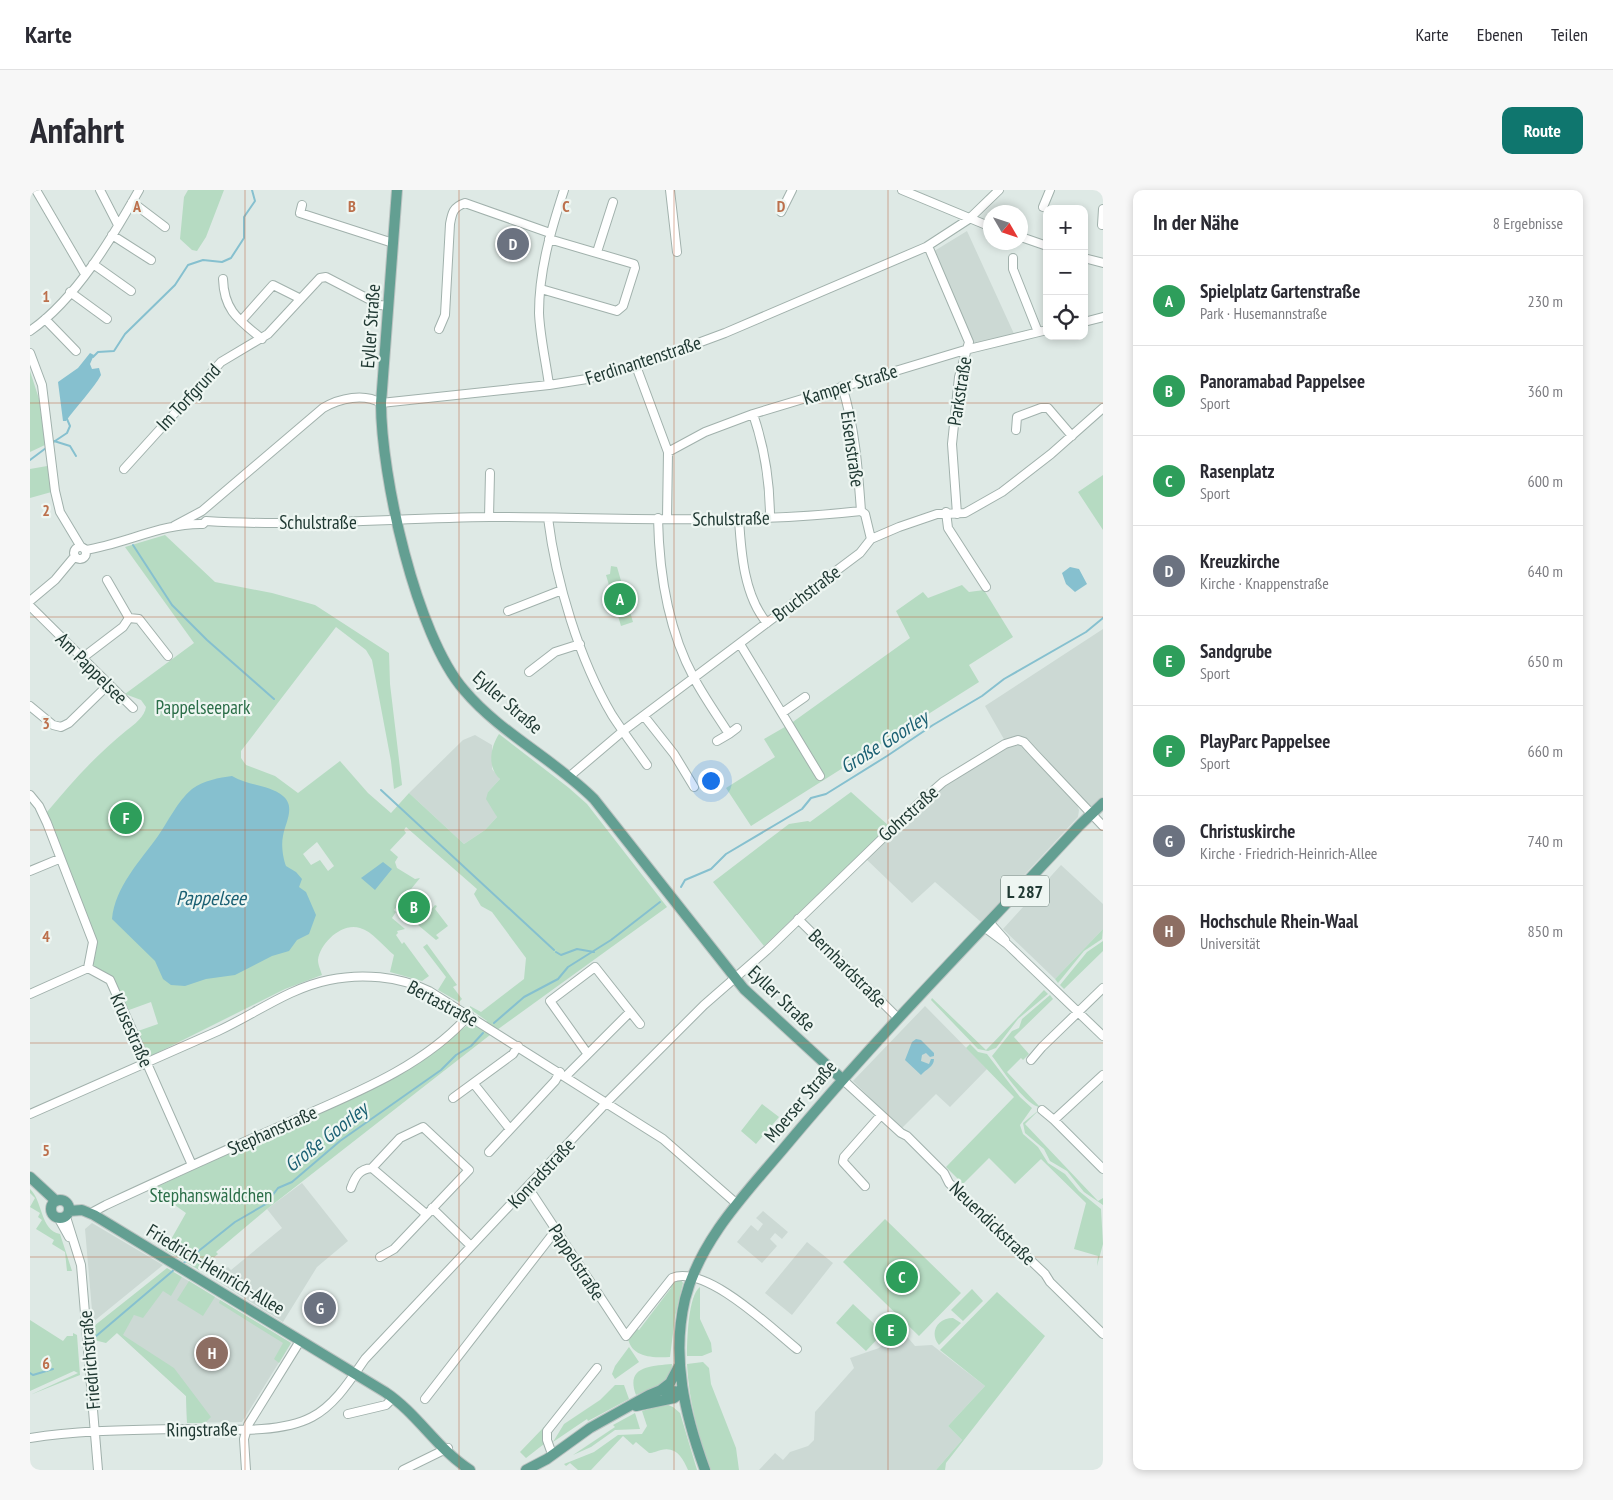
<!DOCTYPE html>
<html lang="de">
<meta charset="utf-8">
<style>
:root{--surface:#fff;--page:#f7f7f7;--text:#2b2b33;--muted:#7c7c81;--line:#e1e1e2;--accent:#0f766e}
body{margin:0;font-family:"PT Sans Narrow",sans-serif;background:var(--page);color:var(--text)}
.controls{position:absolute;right:15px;top:15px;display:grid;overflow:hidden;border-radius:10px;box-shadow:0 2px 8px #0003}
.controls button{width:45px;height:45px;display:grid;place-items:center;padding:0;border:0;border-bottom:1px solid var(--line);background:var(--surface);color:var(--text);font:25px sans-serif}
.compass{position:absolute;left:953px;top:15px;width:45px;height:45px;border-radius:50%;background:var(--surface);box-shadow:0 2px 8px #0003;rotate:129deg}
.you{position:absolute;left:680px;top:590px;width:18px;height:18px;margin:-12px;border:4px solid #fff;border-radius:50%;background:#1a73e8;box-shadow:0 0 0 8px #1a73e833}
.badge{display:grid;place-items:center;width:32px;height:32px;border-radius:50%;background:var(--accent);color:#fff;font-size:16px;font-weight:700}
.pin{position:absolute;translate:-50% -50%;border:2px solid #fff;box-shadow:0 1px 5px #0006}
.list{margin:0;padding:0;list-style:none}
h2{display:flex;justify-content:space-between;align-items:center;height:65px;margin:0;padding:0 20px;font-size:21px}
h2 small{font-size:16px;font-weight:400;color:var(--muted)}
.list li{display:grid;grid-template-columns:32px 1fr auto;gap:15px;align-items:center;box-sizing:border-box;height:90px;padding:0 20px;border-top:1px solid var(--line)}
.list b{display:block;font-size:19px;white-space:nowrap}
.list p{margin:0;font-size:16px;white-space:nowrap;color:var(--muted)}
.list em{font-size:16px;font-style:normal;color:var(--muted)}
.icon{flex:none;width:28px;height:28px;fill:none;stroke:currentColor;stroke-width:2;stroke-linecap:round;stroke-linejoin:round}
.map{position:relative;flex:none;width:1073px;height:1280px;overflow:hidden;border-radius:10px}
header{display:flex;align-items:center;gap:30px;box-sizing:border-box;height:70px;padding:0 25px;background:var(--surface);border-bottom:1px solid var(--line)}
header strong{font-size:24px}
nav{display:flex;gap:28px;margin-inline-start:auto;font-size:18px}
.intro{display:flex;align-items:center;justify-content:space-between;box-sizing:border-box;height:120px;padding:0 30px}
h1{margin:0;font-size:35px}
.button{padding:12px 22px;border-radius:10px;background:var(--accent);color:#fff;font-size:18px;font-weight:700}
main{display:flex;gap:30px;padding:0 30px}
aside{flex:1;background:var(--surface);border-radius:10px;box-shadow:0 2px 8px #0003}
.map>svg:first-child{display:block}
.built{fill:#ccd9d4}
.green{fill:#b6dbc2;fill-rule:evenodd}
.water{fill:#86c0cf}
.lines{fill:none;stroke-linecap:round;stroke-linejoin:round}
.stream{stroke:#86c0cf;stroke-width:2}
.minor-casing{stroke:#a1b1ac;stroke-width:10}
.major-casing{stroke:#bcc4c2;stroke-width:12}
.minor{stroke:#fff;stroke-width:8}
.major{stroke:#639f92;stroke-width:10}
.grid{fill:none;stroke:#bc704c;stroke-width:1;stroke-opacity:0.55}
.labels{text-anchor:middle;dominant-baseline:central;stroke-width:4.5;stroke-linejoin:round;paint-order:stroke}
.shield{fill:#eef6f2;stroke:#5e726c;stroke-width:1}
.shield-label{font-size:18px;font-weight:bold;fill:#203933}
.street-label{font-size:19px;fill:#203933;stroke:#eef6f2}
.park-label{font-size:19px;fill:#2b6e48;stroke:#eef6f2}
.water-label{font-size:20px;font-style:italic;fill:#1b6073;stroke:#eef6f2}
.grid-label{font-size:16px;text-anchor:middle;font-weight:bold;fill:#bc704c;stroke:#eef6f2;stroke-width:4.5;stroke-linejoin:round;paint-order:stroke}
</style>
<header>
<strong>Karte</strong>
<nav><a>Karte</a><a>Ebenen</a><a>Teilen</a></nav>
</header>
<div class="intro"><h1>Anfahrt</h1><a class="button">Route</a></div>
<main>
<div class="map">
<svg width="1073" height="1280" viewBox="0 0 1073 1280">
<rect width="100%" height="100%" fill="#dee9e5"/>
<path class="built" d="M937 41 985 146 941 156 935 153 901 63Z
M1073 439V610L1060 623 992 552 975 551 955 516Z
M445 545 462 555V579L470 589 458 602 467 627 455 640 434 654 379 603 433 550Z
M984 553 992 554 1046 613 1049 620 1048 627 951 732 905 692 882 713 835 668 913 595Z
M1031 675 1073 714V739L1025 789 973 739Z
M895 816 957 879 920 917 906 904 871 939 823 891Z
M272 993 318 1051 287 1077 253 1132 184 1089 198 1077 201 1080 252 1038 237 1019Z
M733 1021 758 1042 752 1049 745 1043 740 1049 747 1056 732 1073 707 1052 721 1035 728 1041 733 1034 726 1028Z
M62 1033 133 1075 63 1132 55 1039Z
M777 1052 803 1073 762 1125 735 1103Z
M152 1087 261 1153 212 1232 157 1233 156 1206 85 1141 142 1093Z
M869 1137 885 1156 902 1155 955 1196 918 1236 932 1250 906 1280H729L745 1263 753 1270 760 1262 778 1256 784 1250 785 1222 824 1178 820 1168 849 1158Z"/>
<path class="green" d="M158 0H194L176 47 167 61 162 60 150 49 154 7Z
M0 181 9 209 15 255 0 262Z
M23 275 25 301 0 308V279Z
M1073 285V340L1048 302Z
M135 345 185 392 242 403 285 415 359 463 360 494 372 595 364 599 361 571 342 470 336 460 306 437 211 561V568L216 575 245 586 268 603 310 571 338 603 361 623 379 603 434 654 455 640 467 627 456 609 458 602 470 589C457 577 460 558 469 544L539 598 557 614 637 717 460 845 237 1019 186 1062 188 1064 169 1080 135 1060 156 1023 122 999 340 898 386 871 441 833 449 838 457 831 440 819V816L451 822 494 789 496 768 462 722 451 716 444 704 447 699 376 637 374 640 376 643 360 660 368 667 365 672 367 678 385 689 390 688 364 720 366 722 362 728 375 739 367 741 368 743 366 745 372 754 374 752 399 786 392 791 360 782 364 765C354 757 342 741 330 738 312 732 290 753 288 770 288 775 291 781 292 785L255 799 119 867 108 841 128 834 121 812 99 820 79 785 63 776 65 752 17 622C43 591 65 566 97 540 104 535 115 526 116 517L111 510 95 504 164 453 95 357ZM287 652 304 676 298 681 290 670 281 675 273 664Z
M581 376 587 377 603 432 591 436 576 385 580 384Z
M932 395 939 402 954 400 983 447 939 475 949 492 721 636 696 598 745 567 734 549 760 534 880 448 866 421 893 402 898 408Z
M821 602 859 636 734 756 683 692 759 634 778 631 780 632Z
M405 715 407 716 405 719 418 736 406 745 409 748 406 750 388 735Z
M1073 739 1072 749 1054 761 1028 793 1025 789Z
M1073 751V761L1034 799 1030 795 1057 762Z
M397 754 427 795 423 797 432 809 429 812 408 800 416 787 393 757Z
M1014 800 1018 804 988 829 966 858 958 861 948 859 901 810 902 808 956 860Z
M1020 805 1023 809 984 847 999 864 993 870 991 868 977 882 1010 917C995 915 972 879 962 866L982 841 989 838 992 829Z
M940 854 948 862 957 864 990 907 1002 918 990 935 993 944 1008 957 1018 973 1035 984 1049 1001 1071 1019 1073 1054 1067 1076 1068 1066 1044 1059 1056 1013 1011 969 985 994 959 968 933 994 916 977 984 907 936 858Z
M732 914 749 927 726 954 711 941Z
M1009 920 995 934 1068 1011 1073 1008V1015L1054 1002 1037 981 1020 971 1014 959 995 943 993 933Z
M0 999C13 1011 10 1040 30 1044L42 1081H37L35 1062 22 1054 24 1050 6 1039 12 1030 8 1027 10 1023 0 1017 5 1008 0 1003Z
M855 1029 931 1103 889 1146 813 1072Z
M137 1078 152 1087 141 1106 133 1101 113 1128 104 1125 93 1145 144 1178 181 1227 175 1233H157L156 1206 87 1143 76 1153 64 1150V1136Z
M651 1090 653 1093 645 1127 640 1167C625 1168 601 1168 598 1148L606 1138 609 1140 641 1098 639 1096 642 1092Z
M159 1091 185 1107 173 1126 147 1110Z
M670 1097V1129L681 1153 682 1162 672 1166H657C657 1152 658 1105 670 1097Z
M942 1099 953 1111 933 1131 921 1120Z
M967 1102 1015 1146 916 1273 915 1280H906L932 1250 918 1236 955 1196 910 1160Z
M190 1110 261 1153 249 1173 244 1169 253 1153 189 1113Z
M823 1114 853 1142 863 1132 868 1137 859 1148 853 1143 836 1161 806 1133Z
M923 1128 931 1133 909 1155C899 1143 907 1128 923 1128Z
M0 1130 33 1151 37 1146H43V1143L47 1145 50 1185 0 1205 48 1183 44 1181 0 1201Z
M599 1157 609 1172 585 1189 582 1184 585 1176Z
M673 1172 679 1178 681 1194 706 1258 709 1280H681C668 1245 659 1212 657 1174Z
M642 1174 641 1186 631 1195 606 1205C595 1176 621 1176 642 1174Z
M585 1195H594L599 1209 558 1231 557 1229 523 1252 534 1234 570 1210Z
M636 1214 643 1217 650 1223 667 1280H658C653 1268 646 1256 631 1260 626 1261 624 1263 619 1263L606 1252 603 1255 593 1246 561 1280H548L540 1273 536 1276 534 1274 564 1262 588 1245 612 1244 617 1236 612 1221Z
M605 1223 610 1239 585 1240 561 1257 543 1265 585 1237 583 1235Z
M514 1237 516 1239 514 1254 496 1268 490 1262Z"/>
<path class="water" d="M60 163 64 165 60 174 62 179 69 178 71 185C64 198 46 217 36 231H33L28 192 48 178Z
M1040 377 1049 379 1057 394 1045 402 1036 394 1032 383Z
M202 586C218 596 238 594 253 606 266 617 255 633 253 646 251 655 253 668 256 676L266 682 272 689 269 697 276 702 286 725 279 744 267 750 259 761 242 766 205 785 176 789 155 796 141 795 133 789 125 771 82 729C85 697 110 671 128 646 139 630 147 612 162 599 174 590 189 588 202 586Z
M353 672 362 679 345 700 331 688Z
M886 849 891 850 904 863V866L900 867 896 863 892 865 891 871 899 874 901 869H904C904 877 896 879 891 885L875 870 882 852Z"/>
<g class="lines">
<path class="stream" d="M63 167 68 162 84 161 95 144 145 95 158 75 173 70 192 72 201 68 214 48V27L225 11 222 0
M24 251 40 256 46 266
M22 253 37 243 40 236 37 229
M0 270 16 258
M103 355 142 415 177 450 244 509
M351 600 524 760
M651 697 655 690 681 679 696 664 772 619 781 608 796 604 857 566 903 535 952 506 974 489 1056 442 1073 428
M526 762 531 765 547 759 564 762
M464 833 494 807 528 789 538 777 581 750 630 712
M151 1075 205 1032 236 1014 248 998 262 992 310 951 411 880 426 865 441 856 453 843
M65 1147 145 1079
M0 1183 3 1185 23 1179"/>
<defs>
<path id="minor" d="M6 0 55 84
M70 0 88 35
M640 0 647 62
M872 0 961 37
M102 12 135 37
M272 15 270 23 363 53
M1013 17 1020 0
M751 22 762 0
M1072 35 1073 19
M82 45 121 70
M991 47 1017 56
M898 56 939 152 929 187 922 254 927 324
M567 62 583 12
M983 68V79L1008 142
M1054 68 1073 73
M63 74 101 101
M193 89C194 121 209 130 232 149
M511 99 587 121 593 116 605 78 604 74 519 49
M40 102 77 129
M15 129 46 161
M211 131 243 95 269 108
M1054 132 1073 127
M409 139 415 125 420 34C422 23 423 17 435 13L520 43
M0 141C46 109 82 48 109 0
M0 163 12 195 25 301 30 322 51 357
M606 176 638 262 637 328
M519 195C516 172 510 147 509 123 509 80 521 40 534 0
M812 196C825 237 828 279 831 321
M723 224C735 259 740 291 740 328
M986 240 987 227 1011 218H1018L1042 246
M638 262 675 242 723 224 935 160 1017 140
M94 279 191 172 238 144 290 88 296 87 350 115 359 116
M831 321 835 324 841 349
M916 322 918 338 956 397
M459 327 460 283
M518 328C526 392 549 469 582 525 593 542 605 558 617 575
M628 328C629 382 638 440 664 488 674 507 687 525 699 544L687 551
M709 329C711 362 714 406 737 433
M144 336 172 321 293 218C310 208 334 203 351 213L519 195 557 189 606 176 695 143 896 57 939 29 969 0
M44 363a6 6 0 1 1 12 0a6 6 0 1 1-12 0Z
M55 360C95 354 132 333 173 334L176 331C271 337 366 328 460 327 584 327 708 335 831 321
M0 411 25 390 45 366
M0 416 103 518
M478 421 532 400
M99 428 109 429 138 466
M710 454 790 586
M51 469 93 437 99 428 77 390
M499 482 525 462 550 454
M0 516 23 535 31 537 39 533 78 495
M752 523 775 507
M614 526 644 564 664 597
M699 544 707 538
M540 586 593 541 830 363 841 349 869 337 907 324 935 323 972 302 1021 264 1073 218
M0 605 9 616 17 633 63 752 58 778 80 790 162 975
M0 681 29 669
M768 729 868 828
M959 732 975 750
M954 737 977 754 1073 846
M0 804 58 778
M557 863 520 811 565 777 610 834
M1001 870 1012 857 1073 798
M1073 885 1024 930 1073 979
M536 886 600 822
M812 889 871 943 877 946 914 983 919 993 1015 1084 1020 1092 1073 1144
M444 894 479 938
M423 908 483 864 488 856
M1012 920 1024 930
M0 924C63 896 126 869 188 841 225 824 259 798 299 790 331 783 369 786 399 801L633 949 707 1014
M459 962 525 891 530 882
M342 978 370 948 393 937 439 980 364 1059 350 1067
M835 996 813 972 814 967 851 925
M321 998C325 987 329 979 342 978L396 1024
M496 999 503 1005 596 1146 642 1088C676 1074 742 1139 767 1159
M402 1018 441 1056
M61 1023 76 1015C132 989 189 963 246 938 312 908 390 881 439 825
M36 1027 51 1075 68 1280
M29 1029 39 1047
M395 1209 526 1040
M318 1224 356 1215 363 1208
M0 1248C49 1240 101 1240 151 1239 190 1239 248 1245 282 1227 305 1215 321 1189 335 1169L577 912 674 815 737 760 888 614 913 592 975 554 988 550 994 552 1004 563 1073 636
M522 1264 517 1250V1241L567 1178
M216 1280 214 1249 218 1235 270 1151
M373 1280 418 1258"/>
<path id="major" d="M367 0 351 213C351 286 386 445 434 500 470 543 524 569 564 609L714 799 812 889
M0 987 26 1011
M21 1019a9 9 0 1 1 18 0a9 9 0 1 1-18 0Z
M39 1021 52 1020 64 1025 355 1202C388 1224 407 1259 440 1280
M631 1200 640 1193 649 1176
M606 1216 644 1208 652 1202
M496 1280 517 1269 560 1238 619 1205 631 1200 652 1202
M675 1280C655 1225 641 1168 655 1109 670 1050 716 1003 754 958 847 846 950 743 1049 636 1057 628 1065 621 1073 613"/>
</defs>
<use href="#minor" class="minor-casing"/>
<use href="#major" class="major-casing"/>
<use href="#minor" class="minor"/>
<use href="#major" class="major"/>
</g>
<path class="grid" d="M215 0V1280M429 0V1280M644 0V1280M858 0V1280M0 213H1073M0 427H1073M0 640H1073M0 853H1073M0 1067H1073"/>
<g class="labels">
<rect class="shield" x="971" y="685.5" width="48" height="31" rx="4"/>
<g class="shield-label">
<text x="995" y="701">L 287</text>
</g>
<g class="street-label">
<text transform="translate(340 136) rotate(-86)">Eyller Straße</text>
<text transform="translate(613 170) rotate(-18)">Ferdinantenstraße</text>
<text transform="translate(820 194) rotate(-17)">Kamper Straße</text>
<text transform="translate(929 201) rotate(-81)">Parkstraße</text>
<text transform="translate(158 207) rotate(-47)">Im Torfgrund</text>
<text transform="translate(823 259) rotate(82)">Eisenstraße</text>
<text transform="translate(701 328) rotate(-1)">Schulstraße</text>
<text x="288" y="332">Schulstraße</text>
<text transform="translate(776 403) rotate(-37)">Bruchstraße</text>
<text transform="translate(62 478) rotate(45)">Am Pappelsee</text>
<text transform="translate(478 512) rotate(41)">Eyller Straße</text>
<text transform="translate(878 623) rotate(-42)">Gohrstraße</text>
<text transform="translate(818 778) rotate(45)">Bernhardstraße</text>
<text transform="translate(752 808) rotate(44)">Eyller Straße</text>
<text transform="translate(413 813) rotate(28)">Bertastraße</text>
<text transform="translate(102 840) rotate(66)">Krusestraße</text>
<text transform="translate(770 911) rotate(-50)">Moerser Straße</text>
<text transform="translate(242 940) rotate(-24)">Stephanstraße</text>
<text transform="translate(511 983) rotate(-47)">Konradstraße</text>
<text transform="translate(963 1033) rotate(44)">Neuendickstraße</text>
<text transform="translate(547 1072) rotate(57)">Pappelstraße</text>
<text transform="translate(186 1079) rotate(31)">Friedrich-Heinrich-Allee</text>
<text transform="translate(59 1170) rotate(-95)">Friedrichstraße</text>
<text transform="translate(172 1239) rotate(-1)">Ringstraße</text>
</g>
<g class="park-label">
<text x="173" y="517">Pappelseepark</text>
<text x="181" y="1005">Stephanswäldchen</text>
</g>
<g class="water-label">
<text transform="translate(854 552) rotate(-32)">Große Goorley</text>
<text x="181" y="708">Pappelsee</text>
<text transform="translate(296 947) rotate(-38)">Große Goorley</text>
</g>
</g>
<g class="grid-label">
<text x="107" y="22">A</text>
<text x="322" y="22">B</text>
<text x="536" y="22">C</text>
<text x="751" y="22">D</text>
<text x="16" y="112">1</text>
<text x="16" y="326">2</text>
<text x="16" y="539">3</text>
<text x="16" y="752">4</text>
<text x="16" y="966">5</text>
<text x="16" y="1179">6</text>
</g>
</svg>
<div class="controls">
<button>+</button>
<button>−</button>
<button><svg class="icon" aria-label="locate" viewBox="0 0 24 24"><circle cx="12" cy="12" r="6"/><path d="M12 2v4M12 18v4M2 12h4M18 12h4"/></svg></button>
</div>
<svg class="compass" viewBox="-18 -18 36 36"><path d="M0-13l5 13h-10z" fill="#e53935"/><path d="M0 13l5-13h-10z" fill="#7c7c81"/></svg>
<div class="you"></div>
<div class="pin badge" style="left:590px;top:409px;background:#2e9e5b">A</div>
<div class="pin badge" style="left:384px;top:717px;background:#2e9e5b">B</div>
<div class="pin badge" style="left:872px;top:1087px;background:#2e9e5b">C</div>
<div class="pin badge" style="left:483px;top:54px;background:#6b7280">D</div>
<div class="pin badge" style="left:861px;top:1140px;background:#2e9e5b">E</div>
<div class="pin badge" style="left:96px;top:628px;background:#2e9e5b">F</div>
<div class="pin badge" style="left:290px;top:1118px;background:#6b7280">G</div>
<div class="pin badge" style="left:182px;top:1163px;background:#8d6e63">H</div>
</div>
<aside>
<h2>In der Nähe<small>8 Ergebnisse</small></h2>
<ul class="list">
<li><span class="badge" style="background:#2e9e5b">A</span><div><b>Spielplatz Gartenstraße</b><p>Park · Husemannstraße</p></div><em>230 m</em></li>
<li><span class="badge" style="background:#2e9e5b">B</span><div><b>Panoramabad Pappelsee</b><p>Sport</p></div><em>360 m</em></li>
<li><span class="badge" style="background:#2e9e5b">C</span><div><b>Rasenplatz</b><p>Sport</p></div><em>600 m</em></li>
<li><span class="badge" style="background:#6b7280">D</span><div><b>Kreuzkirche</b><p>Kirche · Knappenstraße</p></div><em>640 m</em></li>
<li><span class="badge" style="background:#2e9e5b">E</span><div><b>Sandgrube</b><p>Sport</p></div><em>650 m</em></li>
<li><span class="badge" style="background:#2e9e5b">F</span><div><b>PlayParc Pappelsee</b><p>Sport</p></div><em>660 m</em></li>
<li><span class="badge" style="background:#6b7280">G</span><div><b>Christuskirche</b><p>Kirche · Friedrich-Heinrich-Allee</p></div><em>740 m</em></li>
<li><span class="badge" style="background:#8d6e63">H</span><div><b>Hochschule Rhein-Waal</b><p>Universität</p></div><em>850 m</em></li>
</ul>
</aside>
</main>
